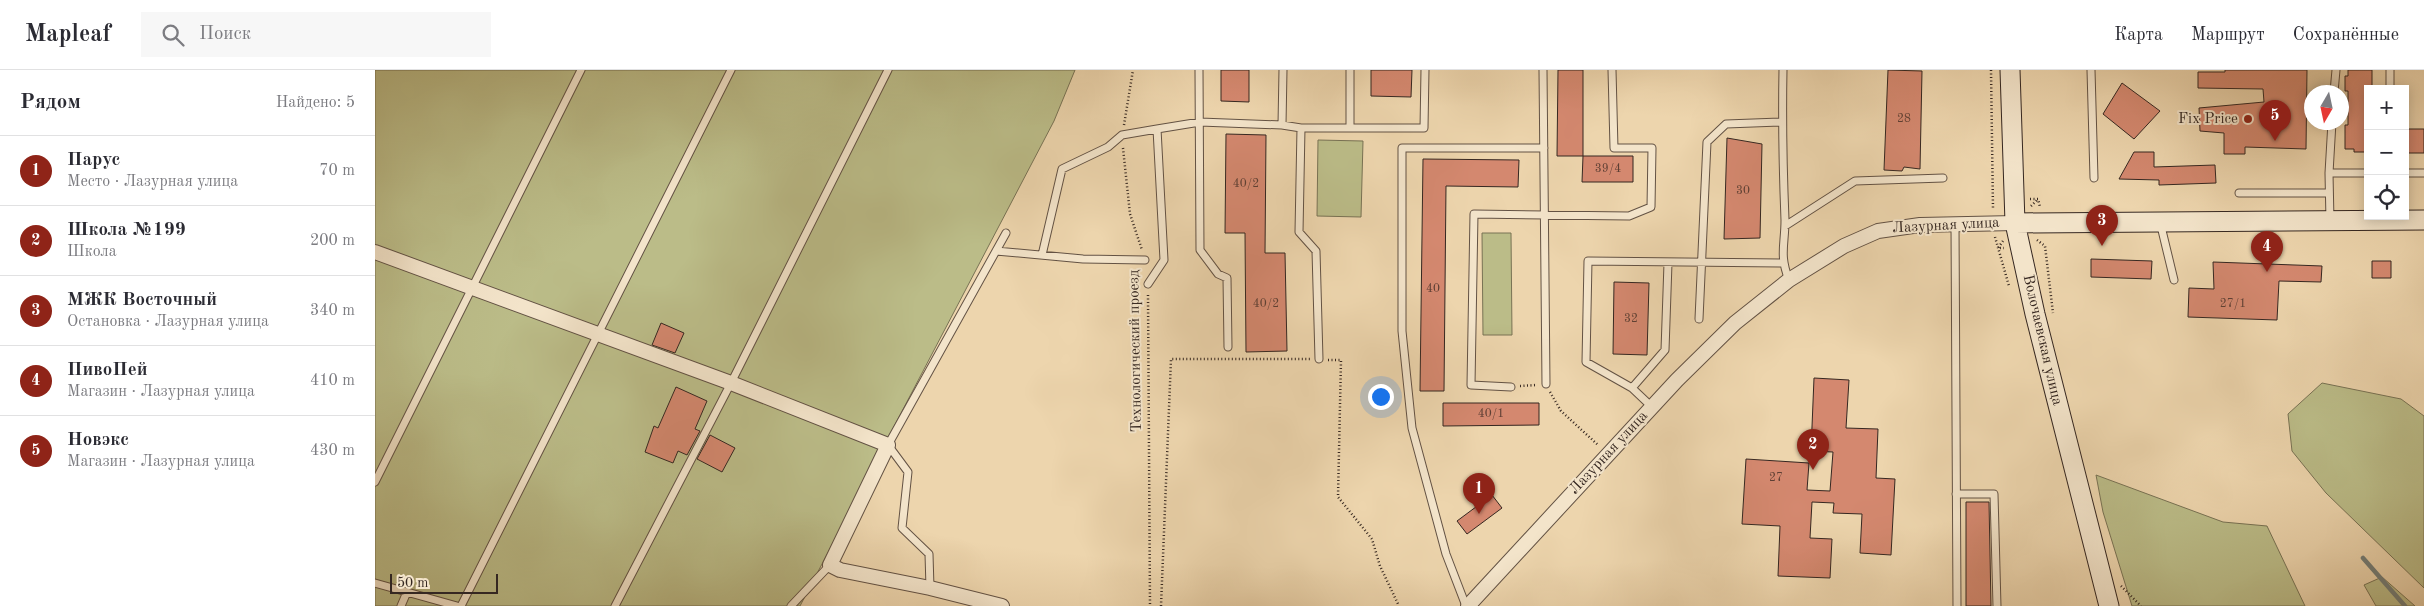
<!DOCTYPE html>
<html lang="ru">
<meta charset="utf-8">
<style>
:root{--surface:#fff;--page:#f7f7f7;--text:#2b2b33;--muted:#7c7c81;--line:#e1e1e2;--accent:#8f2418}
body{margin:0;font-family:"Old Standard TT",serif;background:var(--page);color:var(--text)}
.controls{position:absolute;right:15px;top:15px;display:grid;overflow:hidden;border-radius:0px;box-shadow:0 2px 12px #0003}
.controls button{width:45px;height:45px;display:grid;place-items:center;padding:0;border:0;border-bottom:1px solid var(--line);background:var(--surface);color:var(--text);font:25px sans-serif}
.compass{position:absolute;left:1929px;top:15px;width:45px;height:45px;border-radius:50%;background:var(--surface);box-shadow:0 2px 12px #0003;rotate:189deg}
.scale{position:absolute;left:15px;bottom:12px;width:108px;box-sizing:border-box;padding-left:5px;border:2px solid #352721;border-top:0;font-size:14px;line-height:18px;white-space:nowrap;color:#352721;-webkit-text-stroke:4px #f3e4ca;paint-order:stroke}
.you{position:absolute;left:1005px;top:326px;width:18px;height:18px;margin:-12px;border:4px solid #fff;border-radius:50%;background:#1a73e8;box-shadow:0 0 0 8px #1a73e833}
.badge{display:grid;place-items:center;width:32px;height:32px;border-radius:50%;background:var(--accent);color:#fff;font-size:16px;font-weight:700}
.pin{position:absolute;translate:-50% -41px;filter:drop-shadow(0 1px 2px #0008)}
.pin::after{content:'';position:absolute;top:26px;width:18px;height:15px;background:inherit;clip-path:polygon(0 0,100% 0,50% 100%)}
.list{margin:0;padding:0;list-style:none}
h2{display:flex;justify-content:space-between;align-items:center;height:65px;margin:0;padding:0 20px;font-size:21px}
h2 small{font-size:16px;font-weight:400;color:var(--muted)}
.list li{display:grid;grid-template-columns:32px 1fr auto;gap:15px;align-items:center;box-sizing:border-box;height:70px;padding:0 20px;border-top:1px solid var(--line)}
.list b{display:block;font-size:19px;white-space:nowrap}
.list p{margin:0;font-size:16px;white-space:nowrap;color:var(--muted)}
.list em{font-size:16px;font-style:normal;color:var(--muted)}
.icon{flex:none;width:28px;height:28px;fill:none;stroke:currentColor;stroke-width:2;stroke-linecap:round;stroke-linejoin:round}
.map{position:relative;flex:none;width:2049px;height:536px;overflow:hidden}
header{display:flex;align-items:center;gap:30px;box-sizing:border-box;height:70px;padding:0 25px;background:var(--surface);border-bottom:1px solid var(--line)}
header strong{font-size:24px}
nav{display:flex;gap:28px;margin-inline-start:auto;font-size:18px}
.search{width:350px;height:45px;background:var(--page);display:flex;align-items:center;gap:12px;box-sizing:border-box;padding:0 18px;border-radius:0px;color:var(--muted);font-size:19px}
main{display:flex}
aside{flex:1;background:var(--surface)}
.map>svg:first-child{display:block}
.green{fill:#bbbc88;stroke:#787254}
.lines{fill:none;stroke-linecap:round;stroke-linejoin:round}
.stream{stroke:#727d78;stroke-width:4.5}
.building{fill:#d4886f;stroke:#352721}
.lane-casing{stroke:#635244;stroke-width:9}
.street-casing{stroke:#635244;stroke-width:16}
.secondary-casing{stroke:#352721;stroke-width:21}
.path{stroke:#352721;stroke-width:2.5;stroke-dasharray:1 2.5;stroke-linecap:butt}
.lane{stroke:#f3e4ca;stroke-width:7}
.street{stroke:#f3e4ca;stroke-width:14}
.secondary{stroke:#f3e4ca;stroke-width:19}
.poi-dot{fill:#8f2418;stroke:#f3e4ca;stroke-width:2}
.labels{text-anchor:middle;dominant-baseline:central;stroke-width:4;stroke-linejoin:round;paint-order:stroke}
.number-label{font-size:12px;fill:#5d3f34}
.poi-label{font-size:15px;fill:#352721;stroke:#f3e4ca;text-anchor:end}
.street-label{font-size:15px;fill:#352721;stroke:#f3e4ca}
</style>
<header>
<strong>Mapleaf</strong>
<div class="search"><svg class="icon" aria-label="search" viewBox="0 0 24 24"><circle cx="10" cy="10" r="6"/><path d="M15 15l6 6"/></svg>Поиск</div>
<nav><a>Карта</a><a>Маршрут</a><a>Сохранённые</a></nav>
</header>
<main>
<aside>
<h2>Рядом<small>Найдено: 5</small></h2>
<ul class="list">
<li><span class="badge">1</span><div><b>Парус</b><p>Место · Лазурная улица</p></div><em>70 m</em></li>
<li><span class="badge">2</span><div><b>Школа №199</b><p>Школа</p></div><em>200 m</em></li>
<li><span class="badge">3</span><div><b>МЖК Восточный</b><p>Остановка · Лазурная улица</p></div><em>340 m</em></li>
<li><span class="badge">4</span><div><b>ПивоПей</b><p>Магазин · Лазурная улица</p></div><em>410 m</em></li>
<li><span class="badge">5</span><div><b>Новэкс</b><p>Магазин · Лазурная улица</p></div><em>430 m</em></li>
</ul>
</aside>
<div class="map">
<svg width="2049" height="536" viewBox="0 0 2049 536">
<rect width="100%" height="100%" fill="#edd5ad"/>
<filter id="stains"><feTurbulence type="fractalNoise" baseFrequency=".004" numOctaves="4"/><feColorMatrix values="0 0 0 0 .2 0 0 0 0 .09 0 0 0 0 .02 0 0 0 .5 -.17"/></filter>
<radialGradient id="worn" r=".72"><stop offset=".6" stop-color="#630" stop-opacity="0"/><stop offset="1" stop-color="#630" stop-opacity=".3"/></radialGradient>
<path class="green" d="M0 0H700L679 51 425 536H0Z
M943 70 988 71 986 147 942 146Z
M1107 163H1136L1137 265H1108Z
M1947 313 2026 329 2049 346V518L1951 423 1917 381 1913 344Z
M1721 405 1848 452 1892 456 1930 536H1757L1728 442Z
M2007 507 2040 536H2001L1989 515Z"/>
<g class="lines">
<path class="stream" d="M1988 488 2030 536"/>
</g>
<path class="building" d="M846 0H874V32L846 31Z
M996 0H1037L1036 27 996 26Z
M1183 0H1208V86H1182Z
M1513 0 1547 1 1545 99 1529 97 1527 101 1509 100Z
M1850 0H1932L1931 79 1870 77V84H1849V63L1825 61 1824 38 1889 32 1888 19 1823 18V2H1850Z
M1973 0H1997V19H1993V82H1979V79H1970V55H1973V21H1970V6H1973Z
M1747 13 1785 41 1759 69 1728 44Z
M2030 59H2049V83H2030Z
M851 64 891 65 890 183H910L912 281 871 282 870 163H850Z
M1352 68 1387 74 1385 168 1349 169Z
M1759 82H1779V97L1840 95 1841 113 1784 115V110L1744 109Z
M1208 86H1258V112H1207Z
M1048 89 1144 90 1143 117 1071 116 1069 321H1045Z
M1716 189 1777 191 1776 209 1716 207Z
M1997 191H2016V208H1997Z
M1838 192 1947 196 1946 212 1904 211 1902 250 1813 247 1814 218 1839 219Z
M1239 212 1274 213 1272 285 1238 284Z
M286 253 309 263 300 283 277 275Z
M1439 308 1474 310 1471 358 1503 359 1501 408 1520 409 1516 485 1485 483 1487 444 1458 443 1459 433 1437 432 1435 468 1457 469 1455 508 1403 506 1405 456 1367 454 1371 389 1434 393 1432 420 1455 421 1458 382 1436 381Z
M301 317 332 331 320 359 325 361 312 385 303 381 298 393 270 382 279 356 283 358Z
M1068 333H1164V355L1068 356Z
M335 365 360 378 347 402 322 389Z
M1117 425 1127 438 1092 464 1082 451Z
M1591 432H1614L1616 536H1591Z"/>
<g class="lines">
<defs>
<path id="lane" d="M824 0 825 180 843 204 852 208 853 277
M975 0V57
M1168 0 1171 314
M1408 0C1407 50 1408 100 1410 150 1410 175 1404 185 1414 210
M1716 0 1719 108
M2015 19V0
M1959 22 1961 0
M907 55 908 0
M926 58 924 162 941 181 944 289
M1954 103H1993
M2030 103H2049
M1864 123H1954
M1955 151 1954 103 1957 52
M1785 152 1799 210
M1580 154 1582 536
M1410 156 1480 111 1568 108
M621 181 708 189 770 190
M667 185 687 99 733 77 747 65 782 59 825 52 907 55 926 58H1049L1050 0
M773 214 789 190 782 59
M1324 249 1332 72 1351 54 1407 52
M1136 317 1096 315 1099 144 1254 146 1276 137 1277 78H1239L1237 0
M1257 318 1290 280 1293 193
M1277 337 1257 318 1211 292 1213 191 1407 193
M0 412 206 0
M1581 424H1619L1622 536
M0 513 82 536
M555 518 554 484 527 458 533 402 513 375 631 163
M26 536 32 522
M86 536 356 0
M240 536 356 313 513 0
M416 536 455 495
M1091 536 1071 484 1037 358 1027 261V78H1169"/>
<path id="street" d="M0 182 356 313 513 375 455 495 465 500 555 518 627 536
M1093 536 1302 310 1360 253 1414 210 1469 176 1503 161 1545 155 1640 153"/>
<path id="secondary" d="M1635 0 1640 153 1660 244 1734 536
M1640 153 2049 150"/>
</defs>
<use href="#lane" class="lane-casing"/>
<use href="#street" class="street-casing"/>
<use href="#secondary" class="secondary-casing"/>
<path class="path" d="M1616 0 1618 139
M749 55 758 0
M748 78 755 144 767 180
M1655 129H1663L1665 137
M1656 136 1663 129
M1620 167 1634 216
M1662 170 1670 176 1678 243
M1628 171 1623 178H1629
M773 225 775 536
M953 290H966L963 427 997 469 1005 496 1024 536
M1145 316 1162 315
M1175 322 1186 341 1223 375
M1746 516 1766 536
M786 536 796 289H935"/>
<use href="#lane" class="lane"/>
<use href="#street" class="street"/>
<use href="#secondary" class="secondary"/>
</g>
<circle class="poi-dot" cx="1873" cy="49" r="5"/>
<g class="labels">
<g class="number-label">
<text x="1529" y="49">28</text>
<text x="1233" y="99">39/4</text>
<text x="871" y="114">40/2</text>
<text x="1368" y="121">30</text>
<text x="1058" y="219">40</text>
<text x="891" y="234">40/2</text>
<text x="1858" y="234">27/1</text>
<text x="1256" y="249">32</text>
<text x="1116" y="344">40/1</text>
<text x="1401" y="408">27</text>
</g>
<g class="poi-label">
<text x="1863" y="49">Fix Price</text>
</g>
<g class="street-label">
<text transform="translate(1571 156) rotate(-3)">Лазурная улица</text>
<text transform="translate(1667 270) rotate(77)">Волочаевская улица</text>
<text transform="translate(761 281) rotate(-91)">Технологический проезд</text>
<text transform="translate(1234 383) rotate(-47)">Лазурная улица</text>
</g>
</g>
<rect width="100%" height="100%" filter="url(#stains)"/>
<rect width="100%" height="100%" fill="url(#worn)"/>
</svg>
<div class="controls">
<button>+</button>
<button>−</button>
<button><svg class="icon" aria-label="locate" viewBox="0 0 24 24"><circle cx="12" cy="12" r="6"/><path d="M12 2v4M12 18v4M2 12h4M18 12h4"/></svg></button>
</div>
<svg class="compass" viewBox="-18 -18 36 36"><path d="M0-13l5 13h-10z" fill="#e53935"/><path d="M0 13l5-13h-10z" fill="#7c7c81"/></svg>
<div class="scale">50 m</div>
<div class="you"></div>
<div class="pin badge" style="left:1104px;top:444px">1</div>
<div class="pin badge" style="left:1438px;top:400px">2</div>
<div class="pin badge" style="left:1727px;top:176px">3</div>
<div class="pin badge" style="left:1892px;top:202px">4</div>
<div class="pin badge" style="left:1900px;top:71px">5</div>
</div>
</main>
